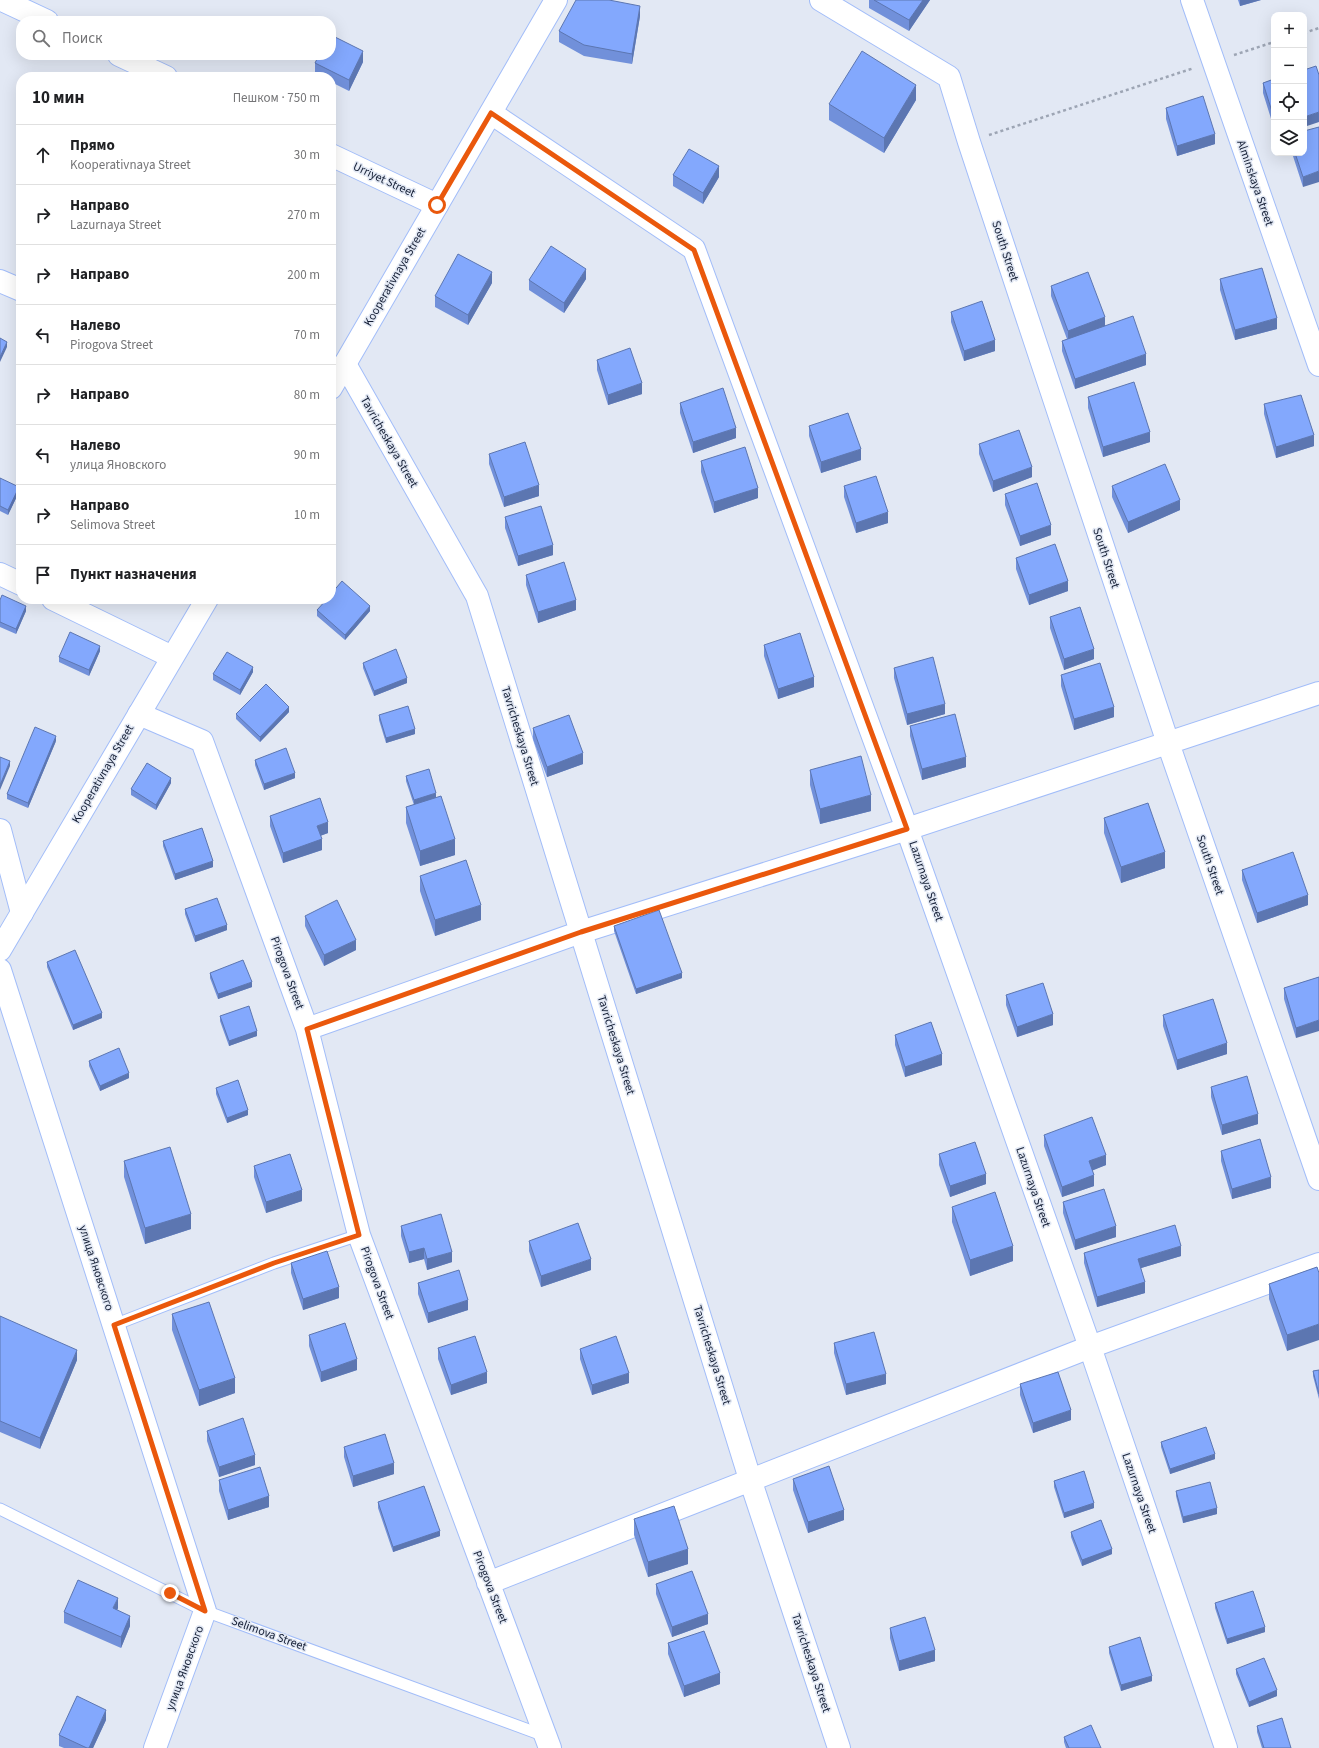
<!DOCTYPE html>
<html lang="ru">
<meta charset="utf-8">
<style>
:root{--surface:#fff;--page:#f6f6f6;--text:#202124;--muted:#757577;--line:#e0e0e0}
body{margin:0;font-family:"Source Sans 3",sans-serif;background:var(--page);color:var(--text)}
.controls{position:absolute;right:12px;top:12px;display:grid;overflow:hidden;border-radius:8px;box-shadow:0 4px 16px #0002}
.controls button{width:36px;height:36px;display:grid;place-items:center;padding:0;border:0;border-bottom:1px solid var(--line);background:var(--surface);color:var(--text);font:20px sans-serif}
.stop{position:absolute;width:12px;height:12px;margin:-9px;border:3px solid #ea580c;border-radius:50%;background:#fff}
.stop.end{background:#ea580c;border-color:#fff;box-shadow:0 1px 4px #0008}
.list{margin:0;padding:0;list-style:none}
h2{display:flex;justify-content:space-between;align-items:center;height:52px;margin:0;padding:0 16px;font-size:17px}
h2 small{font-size:13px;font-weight:400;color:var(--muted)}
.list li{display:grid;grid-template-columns:26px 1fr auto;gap:12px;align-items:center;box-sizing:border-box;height:60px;padding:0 16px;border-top:1px solid var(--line)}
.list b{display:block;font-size:15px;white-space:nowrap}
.list p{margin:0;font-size:13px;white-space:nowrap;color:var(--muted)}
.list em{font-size:13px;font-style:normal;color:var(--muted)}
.icon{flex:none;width:22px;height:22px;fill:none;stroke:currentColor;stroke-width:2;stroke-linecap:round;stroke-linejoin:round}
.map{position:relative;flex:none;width:1319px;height:1748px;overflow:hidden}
.search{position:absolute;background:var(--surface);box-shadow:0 4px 16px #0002;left:16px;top:16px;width:320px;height:44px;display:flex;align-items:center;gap:10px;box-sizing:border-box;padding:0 14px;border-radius:16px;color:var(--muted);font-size:15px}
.panel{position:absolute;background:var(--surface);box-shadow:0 4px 16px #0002;left:16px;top:72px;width:320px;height:532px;border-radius:16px}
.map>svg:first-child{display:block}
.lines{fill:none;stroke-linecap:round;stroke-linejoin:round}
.lane-casing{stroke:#a2bdf9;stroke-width:13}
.street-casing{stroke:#a2bdf9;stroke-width:24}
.secondary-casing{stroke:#a2bdf9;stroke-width:24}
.path{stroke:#9da5b4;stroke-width:2.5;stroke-dasharray:3 3;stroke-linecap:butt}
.lane{stroke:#fff;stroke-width:11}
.street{stroke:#fff;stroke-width:22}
.secondary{stroke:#fff;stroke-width:22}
.wall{fill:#7190da}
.shaded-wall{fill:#5c76b1}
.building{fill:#83a8fd;stroke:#5c76b1}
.route{stroke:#ea580c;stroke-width:5}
.labels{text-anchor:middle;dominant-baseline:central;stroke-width:3;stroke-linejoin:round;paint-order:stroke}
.street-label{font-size:12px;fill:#141e34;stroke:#e2e8f4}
</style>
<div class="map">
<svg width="1319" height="1748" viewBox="0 0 1319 1748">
<rect width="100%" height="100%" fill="#e2e8f4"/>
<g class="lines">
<defs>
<path id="lane" d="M114 1325 274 1263 359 1235
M0 1509 205 1611 545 1736"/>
<path id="street" d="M2 0 47 21
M821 0 949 77 969 142 1168 743 1319 1179
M1192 0 1319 365
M119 55 166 77
M491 113 694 249 907 829 1090 1347 1226 1748
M331 155 437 205
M0 281 21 290
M345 364 477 596 750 1479 839 1748
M0 574 21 584
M53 599 172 657
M139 714 202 741 307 1029 359 1235 550 1748
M0 830 22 913
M0 970 205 1611 155 1748
M307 1029 581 932 907 829 1319 693
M488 1583 1090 1347 1319 1264"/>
<path id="secondary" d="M331 388 556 0
M0 950 207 599"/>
</defs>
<use href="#lane" class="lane-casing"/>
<use href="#street" class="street-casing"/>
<use href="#secondary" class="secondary-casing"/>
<path class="path" d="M1304 33 1319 28
M1234 55 1274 42
M989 135 1194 68"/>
<use href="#lane" class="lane"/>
<use href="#street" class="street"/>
<use href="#secondary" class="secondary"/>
</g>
<path class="wall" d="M869 0H930L909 31 869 8Z
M1238 0H1261L1240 6Z
M640 16 632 64 584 56 559 42V31Z
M363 62 349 91 331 82V77H322L315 73V63Z
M1274 79V128L1263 93V83Z
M916 100 884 153 829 120V104Z
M1166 108 1215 144 1177 156 1166 119Z
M1292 153H1304L1303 187Z
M673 175 719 177 703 204 673 186Z
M586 279 564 313 529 290V280Z
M1220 279 1277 329 1235 340 1220 290Z
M492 283 468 325 435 307V296Z
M1051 286 1105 326 1146 365 1075 389 1062 351V341L1067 339 1051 296Z
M951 312 995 351 964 361 951 322Z
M597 360 642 394 608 405 597 370Z
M1088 397 1150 442 1103 457 1088 408Z
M680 403 736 438 693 453 680 413Z
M1264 404 1314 446 1276 458 1264 414Z
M809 426 861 460 821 473 809 436Z
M979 444 1032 477 993 492 979 454Z
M489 454 539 496 504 507 489 464Z
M701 461 758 498 714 513 701 472Z
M0 478 19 492 8 515 0 511Z
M844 486 888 523 856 533 844 497Z
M1112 486 1180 510 1128 533 1112 497Z
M1005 494 1051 535 1020 546 1005 505Z
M505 517 553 555 518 566 505 528Z
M1016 558 1068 591 1029 605 1016 569Z
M526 575 576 610 538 623 526 585Z
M0 600 26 611 16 634 0 627Z
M317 610 370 611 345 640 317 616Z
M1050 617 1094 659 1064 670 1050 628Z
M764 645 814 687 778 699 764 656Z
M100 651 89 676 59 662V657Z
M363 663 407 683 374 696 363 668Z
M894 668 945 714 907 725 894 678Z
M253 672 240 695 213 680V674Z
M1061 675 1114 717 1074 730 1061 686Z
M289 712 260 742 236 719V714Z
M379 715 415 734 386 743 379 720Z
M910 726 966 767 922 780 910 736Z
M533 728 583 764 547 777 533 739Z
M56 741 28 808 7 799V794Z
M255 760 295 778 264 790 255 765Z
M810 770 871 811 820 824 810 785Z
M406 776 436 798 455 855 420 866 406 823V807L414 805 406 781Z
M171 783 156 810 131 795V789Z
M270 816 328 833 320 836 322 850 283 863 270 826Z
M1104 818 1165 868 1121 883 1104 833Z
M163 841 213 867 175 880 163 846Z
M1242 870 1308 905 1257 923 1242 880Z
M420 876 481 920 435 936 420 891Z
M185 909 227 930 195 942 185 914Z
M305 916 356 950 324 966 305 926Z
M614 926 682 978 636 994 614 931Z
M47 962 102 1018 73 1030 47 967Z
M210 973 252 987 218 999 210 978Z
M1319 977 1296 1038 1284 999V988Z
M1006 995 1053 1025 1017 1037 1006 1005Z
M1163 1015 1227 1054 1177 1070 1163 1026Z
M220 1016 257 1036 229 1046 220 1021Z
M895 1035 942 1065 905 1077 895 1045Z
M89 1061 129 1078 100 1091 89 1066Z
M1211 1087 1258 1124 1222 1135 1211 1097Z
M216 1088 248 1115 227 1123 216 1094Z
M1044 1135 1106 1165 1092 1170 1094 1186 1062 1197 1044 1146Z
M1221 1151 1271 1188 1232 1199 1221 1161Z
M939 1154 986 1184 950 1197 939 1165Z
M124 1161 191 1229 145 1244 124 1177Z
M254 1166 302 1201 266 1213 254 1177Z
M1063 1202 1116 1237 1075 1250 1063 1213Z
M952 1207 1013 1261 970 1276 952 1222Z
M401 1226 452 1262 427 1270 424 1259 409 1263 401 1236Z
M529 1241 591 1270 541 1287 529 1251Z
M1084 1253 1181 1256 1141 1268 1145 1293 1097 1307 1084 1263Z
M291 1263 339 1298 303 1310 291 1273Z
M1317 1267 1287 1351 1269 1299V1284Z
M418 1283 468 1310 428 1323 418 1294Z
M172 1314 235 1393 199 1406 172 1330Z
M0 1316 77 1360 40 1449 0 1432Z
M309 1335 357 1370 321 1382 309 1346Z
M834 1343 886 1384 846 1395 834 1353Z
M438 1348 487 1383 451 1395 438 1359Z
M580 1349 629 1383 592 1395 580 1359Z
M1319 1370V1399L1313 1376V1371Z
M1020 1384 1071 1420 1033 1433 1020 1395Z
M207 1431 255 1465 219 1477 207 1441Z
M1161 1442 1215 1459 1170 1474 1161 1447Z
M344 1447 394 1474 353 1487 344 1457Z
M793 1479 844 1520 808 1533 793 1490Z
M219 1480 269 1507 228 1520 219 1491Z
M1054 1481 1094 1508 1064 1518 1054 1487Z
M1176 1491 1217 1514 1183 1523 1176 1496Z
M378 1502 440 1536 393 1552 378 1508Z
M634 1519 688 1564 648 1577 634 1535Z
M1071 1532 1112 1554 1082 1566 1071 1537Z
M656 1584 708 1624 672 1637 656 1594Z
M1215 1603 1265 1632 1227 1644 1215 1608Z
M118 1608 117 1610 130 1626 121 1648 64 1623V1612Z
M890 1628 935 1661 899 1671 890 1638Z
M668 1643 720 1684 684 1697 668 1654Z
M1109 1647 1152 1681 1121 1691 1109 1653Z
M1236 1669 1277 1696 1249 1707 1236 1674Z
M106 1720 93 1748H64L59 1746V1735Z
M1257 1726 1291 1748H1262L1257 1732Z
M1064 1737 1101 1748H1066L1064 1742Z"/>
<path class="shaded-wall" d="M923 0H930L909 31V20Z
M1240 0H1261L1240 6Z
M640 6V16L632 64V54Z
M363 51V62L349 91V80Z
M916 85V100L884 153V138Z
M1319 112V122L1304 127V117Z
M1215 134V144L1177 156V146Z
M719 166V177L703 204V193Z
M1319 171V182L1303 187V177Z
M586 269V279L564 313V303Z
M492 272V283L468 325V315Z
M1105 317V328L1068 342V331Z
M1277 318V329L1235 340V330Z
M995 340V351L964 361V351Z
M7 342V347L0 362V357Z
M1146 354V365L1075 389V379Z
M642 383V394L608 405V395Z
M736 428V438L693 453V442Z
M1150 432V442L1103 457V447Z
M1314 435V446L1276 458V447Z
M861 449V460L821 473V462Z
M1032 467V477L993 492V481Z
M539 485V496L504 507V497Z
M19 487V492L8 515V510Z
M758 488V498L714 513V502Z
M1180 500V510L1128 533V522Z
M888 512V523L856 533V523Z
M1051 525V535L1020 546V536Z
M553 545V555L518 566V556Z
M1068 581V591L1029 605V595Z
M576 600V610L538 623V612Z
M26 606V611L16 634V629Z
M370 606V611L345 640V635Z
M100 646V651L89 676V670Z
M1094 649V659L1064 670V659Z
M253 667V672L240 695V690Z
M814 677V687L778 699V689Z
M407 678V683L374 696V691Z
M945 704V714L907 725V714Z
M289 707V712L260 742V737Z
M1114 707V717L1074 730V719Z
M415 729V734L386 743V738Z
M56 736V741L28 808V803Z
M583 753V764L547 777V767Z
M966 757V767L922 780V769Z
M10 761V766L0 790V785Z
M295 773V778L264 790V784Z
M171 778V783L156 810V805Z
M436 793V799L414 805V800Z
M871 795V811L820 824V809Z
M328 822V833L317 837V826Z
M322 839V850L283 863V853Z
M455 839V855L420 866V851Z
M1165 852V868L1121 883V867Z
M213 861V867L175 880V874Z
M1308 895V905L1257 923V913Z
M481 905V920L435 936V920Z
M227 925V930L195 942V936Z
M356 940V950L324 966V955Z
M682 973V978L636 994V989Z
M252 982V987L218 999V994Z
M102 1013V1018L73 1030V1025Z
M1053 1014V1025L1017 1037V1027Z
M1319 1020V1031L1296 1038V1028Z
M257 1031V1036L229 1046V1041Z
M1227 1043V1054L1177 1070V1060Z
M942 1054V1065L905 1077V1067Z
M129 1073V1078L100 1091V1086Z
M248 1110V1115L227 1123V1118Z
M1258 1114V1124L1222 1135V1125Z
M1106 1155V1165L1089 1172V1161Z
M986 1174V1184L950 1197V1186Z
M1094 1175V1186L1062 1197V1187Z
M1271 1177V1188L1232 1199V1189Z
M302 1190V1201L266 1213V1202Z
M191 1214V1229L145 1244V1228Z
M1116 1226V1237L1075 1250V1240Z
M1013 1246V1261L970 1276V1260Z
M1181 1246V1256L1138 1269V1259Z
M424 1248V1259L409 1263V1252Z
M452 1252V1262L427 1270V1259Z
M591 1259V1270L541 1287V1276Z
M1145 1282V1293L1097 1307V1297Z
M339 1287V1298L303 1310V1299Z
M468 1300V1310L428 1323V1313Z
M1319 1324V1340L1287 1351V1335Z
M77 1350V1360L40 1449V1438Z
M357 1359V1370L321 1382V1372Z
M487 1372V1383L451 1395V1385Z
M629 1373V1383L592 1395V1385Z
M886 1374V1384L846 1395V1384Z
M235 1378V1393L199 1406V1390Z
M1071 1410V1420L1033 1433V1423Z
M1215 1454V1459L1170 1474V1469Z
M255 1455V1465L219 1477V1467Z
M394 1463V1474L353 1487V1476Z
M269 1496V1507L228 1520V1510Z
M1094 1503V1508L1064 1518V1513Z
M1217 1508V1514L1183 1523V1517Z
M844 1510V1520L808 1533V1522Z
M440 1531V1536L393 1552V1547Z
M688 1549V1564L648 1577V1562Z
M1112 1549V1554L1082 1566V1560Z
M118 1598V1608L113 1619V1608Z
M708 1614V1624L672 1637V1627Z
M130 1616V1626L121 1648V1637Z
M1265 1627V1632L1227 1644V1639Z
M935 1650V1661L899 1671V1661Z
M720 1673V1684L684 1697V1686Z
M1152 1676V1681L1121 1691V1685Z
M1277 1690V1696L1249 1707V1702Z
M106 1710V1720L93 1748H89Z"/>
<path class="building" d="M576 0H609L640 6 632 54 584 45 559 31Z
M874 0H923L909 20Z
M331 35 363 51 349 80 315 63 319 55H331Z
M862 51 916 85 884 138 829 104Z
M1316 66 1319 75V112L1304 117V70Z
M1274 79V118L1263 83Z
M1203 96 1215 134 1177 146 1166 108Z
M1319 127V171L1303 177 1295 153H1304V131Z
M689 149 719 166 703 193 673 175Z
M551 246 586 269 564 303 529 280Z
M458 254 492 272 468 315 435 296Z
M1262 268 1277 318 1235 330 1220 279Z
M1088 272 1105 317 1068 331 1051 286Z
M982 301 995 340 964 351 951 312Z
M1133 316 1146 354 1075 379 1062 341Z
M0 338 7 342 0 357Z
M630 348 642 383 608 395 597 360Z
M1134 382 1150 432 1103 447 1088 397Z
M723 388 736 428 693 442 680 403Z
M1301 395 1314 435 1276 447 1264 404Z
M848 413 861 449 821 462 809 426Z
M1019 430 1032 467 993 481 979 444Z
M525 442 539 485 504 497 489 454Z
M745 447 758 488 714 502 701 461Z
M1165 464 1180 500 1128 522 1112 486Z
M876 476 888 512 856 523 844 486Z
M0 478 19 487 8 510 0 506Z
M1037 483 1051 525 1020 536 1005 494Z
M541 506 553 545 518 556 505 517Z
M1055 544 1068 581 1029 595 1016 558Z
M564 562 576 600 538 612 526 575Z
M342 581 370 606 345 635 317 610 327 599H331V594Z
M2 595 26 606 16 629 0 622V600Z
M1080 607 1094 649 1064 659 1050 617Z
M70 632 100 646 89 670 59 657Z
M800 633 814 677 778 689 764 645Z
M396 649 407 678 374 691 363 663Z
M227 652 253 667 240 690 213 674Z
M933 657 945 704 907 714 894 668Z
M1100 663 1114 707 1074 719 1061 675Z
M266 684 289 707 260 737 236 714Z
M408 706 415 729 386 738 379 715Z
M955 714 966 757 922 769 910 726Z
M569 715 583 753 547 767 533 728Z
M35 727 56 736 28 803 7 794Z
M286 748 295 773 264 784 255 760Z
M861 756 871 795 820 809 810 770Z
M0 757 10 761 0 785Z
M147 763 171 778 156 805 131 789Z
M429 769 436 793 414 800 406 776Z
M441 796 455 839 420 851 406 807Z
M320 798 328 822 317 826 322 839 283 853 270 816Z
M1148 803 1165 852 1121 867 1104 818Z
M202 828 213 861 175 874 163 841Z
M1293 852 1308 895 1257 913 1242 870Z
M466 860 481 905 435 920 420 876Z
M217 898 227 925 195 936 185 909Z
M337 900 356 940 324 955 305 916Z
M659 910 682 973 636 989 614 926Z
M75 950 102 1013 73 1025 47 962Z
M243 960 252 982 218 994 210 973Z
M1319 977V1020L1296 1028 1284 988Z
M1043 983 1053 1014 1017 1027 1006 995Z
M1213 999 1227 1043 1177 1060 1163 1015Z
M249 1006 257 1031 229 1041 220 1016Z
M931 1022 942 1054 905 1067 895 1035Z
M119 1048 129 1073 100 1086 89 1061Z
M1247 1076 1258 1114 1222 1125 1211 1087Z
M238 1080 248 1110 227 1118 216 1088Z
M1092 1117 1106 1155 1089 1161 1094 1175 1062 1187 1044 1135Z
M1260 1139 1271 1177 1232 1189 1221 1151Z
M975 1142 986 1174 950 1186 939 1154Z
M170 1147 191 1214 145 1228 124 1161Z
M290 1154 302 1190 266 1202 254 1166Z
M1104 1189 1116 1226 1075 1240 1063 1202Z
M995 1192 1013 1246 970 1260 952 1207Z
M441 1214 452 1252 427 1259 424 1248 409 1252 401 1226Z
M578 1223 591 1259 541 1276 529 1241Z
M1175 1225 1181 1246 1138 1259 1145 1282 1097 1297 1084 1253Z
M327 1251 339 1287 303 1299 291 1263Z
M1317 1267 1319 1273V1324L1287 1335 1269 1284Z
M459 1270 468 1300 428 1313 418 1283Z
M209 1302 235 1378 199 1390 172 1314Z
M0 1316 77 1350 40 1438 0 1421Z
M345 1323 357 1359 321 1372 309 1335Z
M874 1332 886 1374 846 1384 834 1343Z
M475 1336 487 1372 451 1385 438 1348Z
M616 1336 629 1373 592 1385 580 1349Z
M1319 1370V1394L1313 1371Z
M1058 1372 1071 1410 1033 1423 1020 1384Z
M243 1418 255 1455 219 1467 207 1431Z
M1206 1427 1215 1454 1170 1469 1161 1442Z
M385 1434 394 1463 353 1476 344 1447Z
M829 1466 844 1510 808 1522 793 1479Z
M260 1467 269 1496 228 1510 219 1480Z
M1084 1471 1094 1503 1064 1513 1054 1481Z
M1210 1482 1217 1508 1183 1517 1176 1491Z
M424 1486 440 1531 393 1547 378 1502Z
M674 1506 688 1549 648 1562 634 1519Z
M1101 1520 1112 1549 1082 1560 1071 1532Z
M692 1571 708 1614 672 1627 656 1584Z
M78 1580 118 1598 113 1608 130 1616 121 1637 64 1612Z
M1253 1591 1265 1627 1227 1639 1215 1603Z
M925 1617 935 1650 899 1661 890 1628Z
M704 1631 720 1673 684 1686 668 1643Z
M1140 1637 1152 1676 1121 1685 1109 1647Z
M1264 1658 1277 1690 1249 1702 1236 1669Z
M77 1696 106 1710 89 1748H87L59 1735Z
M1282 1718 1291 1748H1264L1257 1726Z
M1091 1725 1101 1748H1069L1064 1737Z"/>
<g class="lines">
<path class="route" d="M170 1593 205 1611 114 1325 274 1263 359 1235 307 1029 581 932 907 829 694 250 491 113 437 205"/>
</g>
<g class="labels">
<g class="street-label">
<text transform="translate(384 180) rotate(25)">Urriyet Street</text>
<text transform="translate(1255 183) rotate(71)">Alminskaya Street</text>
<text transform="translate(1005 251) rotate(72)">South Street</text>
<text transform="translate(395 277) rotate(-60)">Kooperativnaya Street</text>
<text transform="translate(389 442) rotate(60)">Tavricheskaya Street</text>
<text transform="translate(1106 558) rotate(72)">South Street</text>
<text transform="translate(520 736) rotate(73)">Tavricheskaya Street</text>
<text transform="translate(103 774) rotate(-60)">Kooperativnaya Street</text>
<text transform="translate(1210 865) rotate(71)">South Street</text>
<text transform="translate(926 881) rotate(71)">Lazurnaya Street</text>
<text transform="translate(287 973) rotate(70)">Pirogova Street</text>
<text transform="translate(616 1045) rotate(73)">Tavricheskaya Street</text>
<text transform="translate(1033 1187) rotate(71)">Lazurnaya Street</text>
<text transform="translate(96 1268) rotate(72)">улица Яновского</text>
<text transform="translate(377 1283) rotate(70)">Pirogova Street</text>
<text transform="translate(712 1355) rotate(73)">Tavricheskaya Street</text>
<text transform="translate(1139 1493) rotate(71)">Lazurnaya Street</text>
<text transform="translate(490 1587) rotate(69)">Pirogova Street</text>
<text transform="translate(269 1634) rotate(20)">Selimova Street</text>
<text transform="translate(811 1663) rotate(72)">Tavricheskaya Street</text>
<text transform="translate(185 1668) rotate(-70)">улица Яновского</text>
</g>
</g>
</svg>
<div class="controls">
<button>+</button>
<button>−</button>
<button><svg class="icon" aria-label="locate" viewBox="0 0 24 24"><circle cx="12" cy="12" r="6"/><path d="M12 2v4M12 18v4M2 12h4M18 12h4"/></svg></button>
<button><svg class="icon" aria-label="layers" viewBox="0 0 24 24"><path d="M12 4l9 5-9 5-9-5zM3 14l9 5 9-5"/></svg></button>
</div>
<div class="stop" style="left:437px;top:205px"></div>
<div class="stop end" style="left:170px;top:1593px"></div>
<div class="search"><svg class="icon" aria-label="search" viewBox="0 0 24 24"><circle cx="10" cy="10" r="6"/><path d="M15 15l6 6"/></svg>Поиск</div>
<section class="panel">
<h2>10 мин<small>Пешком · 750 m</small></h2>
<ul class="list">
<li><svg class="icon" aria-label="ahead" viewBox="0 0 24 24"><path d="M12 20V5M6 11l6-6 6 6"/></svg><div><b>Прямо</b><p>Kooperativnaya Street</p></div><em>30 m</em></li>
<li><svg class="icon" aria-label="right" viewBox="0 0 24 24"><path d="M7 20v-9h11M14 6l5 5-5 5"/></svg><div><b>Направо</b><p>Lazurnaya Street</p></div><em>270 m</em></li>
<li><svg class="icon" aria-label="right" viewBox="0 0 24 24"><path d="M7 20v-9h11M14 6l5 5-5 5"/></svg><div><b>Направо</b></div><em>200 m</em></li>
<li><svg class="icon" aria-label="left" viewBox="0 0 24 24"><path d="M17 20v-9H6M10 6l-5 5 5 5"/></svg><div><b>Налево</b><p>Pirogova Street</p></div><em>70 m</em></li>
<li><svg class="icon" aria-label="right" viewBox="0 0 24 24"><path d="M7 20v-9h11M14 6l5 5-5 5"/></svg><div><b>Направо</b></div><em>80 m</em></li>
<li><svg class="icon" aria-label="left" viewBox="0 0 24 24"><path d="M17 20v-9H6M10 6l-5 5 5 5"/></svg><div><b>Налево</b><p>улица Яновского</p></div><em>90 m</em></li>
<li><svg class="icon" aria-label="right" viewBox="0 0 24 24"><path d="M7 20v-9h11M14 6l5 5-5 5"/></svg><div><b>Направо</b><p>Selimova Street</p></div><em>10 m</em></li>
<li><svg class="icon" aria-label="arrive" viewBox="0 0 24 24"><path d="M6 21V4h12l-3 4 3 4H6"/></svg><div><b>Пункт назначения</b></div></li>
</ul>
</section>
</div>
